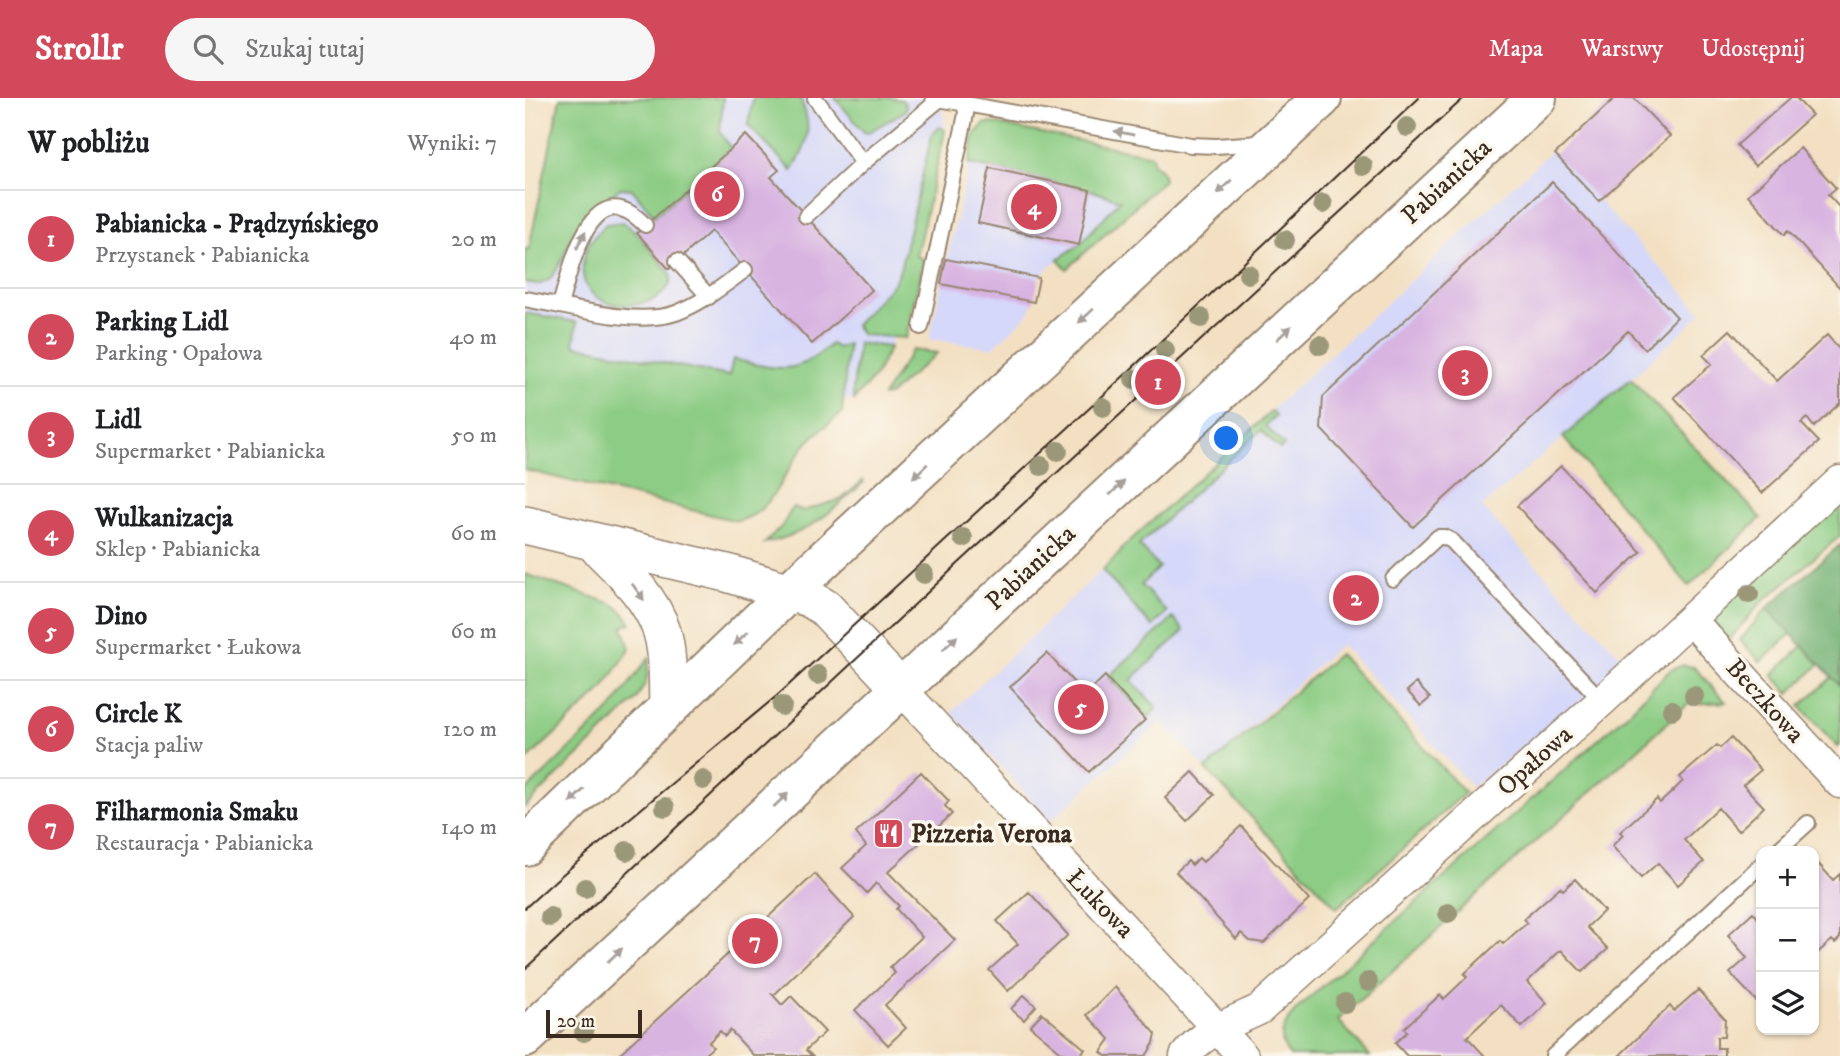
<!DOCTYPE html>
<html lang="pl">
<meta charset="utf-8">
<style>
:root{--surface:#fff;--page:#f6f6f6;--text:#202124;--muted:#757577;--line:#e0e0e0;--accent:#d1495b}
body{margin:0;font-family:"IM FELL DW Pica",serif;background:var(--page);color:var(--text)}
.controls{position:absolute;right:21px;bottom:21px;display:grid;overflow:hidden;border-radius:14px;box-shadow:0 2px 5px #0004}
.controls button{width:63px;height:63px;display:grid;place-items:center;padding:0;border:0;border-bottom:2px solid var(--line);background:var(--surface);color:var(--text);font:35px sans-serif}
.scale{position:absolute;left:21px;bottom:18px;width:96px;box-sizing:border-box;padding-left:7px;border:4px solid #3b2a1e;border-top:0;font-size:19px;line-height:24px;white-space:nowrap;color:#3b2a1e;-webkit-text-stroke:5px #fbf7ec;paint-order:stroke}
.you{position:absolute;left:702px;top:341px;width:24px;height:24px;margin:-18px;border:5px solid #fff;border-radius:50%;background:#1a73e8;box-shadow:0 0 0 10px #1a73e833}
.badge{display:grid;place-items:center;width:46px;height:46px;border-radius:50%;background:var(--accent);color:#fff;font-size:23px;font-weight:700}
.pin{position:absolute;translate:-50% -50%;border:4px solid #fff;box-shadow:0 2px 7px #0006}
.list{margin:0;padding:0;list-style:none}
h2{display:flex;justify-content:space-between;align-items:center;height:91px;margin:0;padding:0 28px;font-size:30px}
h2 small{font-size:23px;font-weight:400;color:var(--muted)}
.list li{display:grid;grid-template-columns:46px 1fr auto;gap:21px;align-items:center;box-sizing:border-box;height:98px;padding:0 28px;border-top:2px solid var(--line)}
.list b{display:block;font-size:26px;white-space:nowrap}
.list p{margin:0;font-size:23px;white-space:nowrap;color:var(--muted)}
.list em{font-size:23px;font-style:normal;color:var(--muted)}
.icon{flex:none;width:38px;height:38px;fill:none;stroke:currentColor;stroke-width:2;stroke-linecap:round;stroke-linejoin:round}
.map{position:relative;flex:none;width:1315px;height:958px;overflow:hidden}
header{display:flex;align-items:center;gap:42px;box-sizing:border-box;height:98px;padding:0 35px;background:var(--accent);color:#fff}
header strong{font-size:33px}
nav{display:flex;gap:38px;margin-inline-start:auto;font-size:24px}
.search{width:490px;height:63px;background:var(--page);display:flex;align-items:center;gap:18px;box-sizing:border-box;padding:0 24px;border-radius:38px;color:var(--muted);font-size:26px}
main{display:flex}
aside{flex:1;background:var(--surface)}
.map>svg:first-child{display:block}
.built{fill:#d5d8f9}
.green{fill:#8ccc84;stroke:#647b51;stroke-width:2}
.forest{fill:#71b072;stroke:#566d48;stroke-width:2}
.building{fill:#d8b4e1}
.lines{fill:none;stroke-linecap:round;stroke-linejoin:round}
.service-casing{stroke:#978570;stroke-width:18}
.minor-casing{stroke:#978570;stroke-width:33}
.tertiary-casing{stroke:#978570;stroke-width:40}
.primary-casing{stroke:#978570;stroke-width:42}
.service{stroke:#fff;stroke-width:14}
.minor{stroke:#fff;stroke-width:30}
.tertiary{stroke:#fff;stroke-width:37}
.primary{stroke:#fff;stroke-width:38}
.tram{stroke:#3b2a1e;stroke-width:2}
.tree{fill:#9b9779}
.oneway{fill:#a79f9a}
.labels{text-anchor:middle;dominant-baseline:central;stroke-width:7;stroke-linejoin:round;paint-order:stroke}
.street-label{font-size:26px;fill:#3b2a1e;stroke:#fbf7ec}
.poi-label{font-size:26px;font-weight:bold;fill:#3b2a1e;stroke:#fbf7ec;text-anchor:start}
</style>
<header>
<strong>Strollr</strong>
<div class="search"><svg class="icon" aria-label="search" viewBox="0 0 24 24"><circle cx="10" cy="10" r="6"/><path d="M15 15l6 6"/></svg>Szukaj tutaj</div>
<nav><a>Mapa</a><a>Warstwy</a><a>Udostępnij</a></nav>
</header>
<main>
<aside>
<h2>W pobliżu<small>Wyniki: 7</small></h2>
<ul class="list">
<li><span class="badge">1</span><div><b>Pabianicka - Prądzyńskiego</b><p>Przystanek · Pabianicka</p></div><em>20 m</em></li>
<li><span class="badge">2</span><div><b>Parking Lidl</b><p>Parking · Opałowa</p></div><em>40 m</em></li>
<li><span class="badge">3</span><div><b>Lidl</b><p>Supermarket · Pabianicka</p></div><em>50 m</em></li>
<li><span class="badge">4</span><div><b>Wulkanizacja</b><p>Sklep · Pabianicka</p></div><em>60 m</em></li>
<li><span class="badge">5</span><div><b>Dino</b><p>Supermarket · Łukowa</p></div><em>60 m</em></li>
<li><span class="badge">6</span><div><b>Circle K</b><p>Stacja paliw</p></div><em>120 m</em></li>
<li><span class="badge">7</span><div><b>Filharmonia Smaku</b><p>Restauracja · Pabianicka</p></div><em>140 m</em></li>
</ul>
</aside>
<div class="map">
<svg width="1315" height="958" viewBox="0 0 1315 958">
<rect width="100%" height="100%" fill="#fbf7ec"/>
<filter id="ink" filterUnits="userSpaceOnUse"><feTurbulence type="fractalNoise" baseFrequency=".0143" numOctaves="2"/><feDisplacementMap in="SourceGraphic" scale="14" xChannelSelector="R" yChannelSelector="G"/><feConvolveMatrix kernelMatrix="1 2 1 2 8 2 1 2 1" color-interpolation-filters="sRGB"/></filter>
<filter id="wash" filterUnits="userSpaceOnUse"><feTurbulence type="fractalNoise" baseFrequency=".00686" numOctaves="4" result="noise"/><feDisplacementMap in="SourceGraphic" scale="28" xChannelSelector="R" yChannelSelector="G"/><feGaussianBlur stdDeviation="1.57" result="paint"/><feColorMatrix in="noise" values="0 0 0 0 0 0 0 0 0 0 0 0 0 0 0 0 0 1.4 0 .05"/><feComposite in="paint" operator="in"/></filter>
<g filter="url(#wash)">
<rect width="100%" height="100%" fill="#f3e0c2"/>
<path class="built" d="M35 0H417L420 32 365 249 329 302 316 303 0 244V174Z
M1027 52 1177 215 1106 281 957 409 1101 564 1023 631 947 689 816 546 681 671 636 624 525 723 426 614 597 453 596 451Z
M444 66 565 92 596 102 554 147 524 168 514 180 505 214 468 250 404 241Z"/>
<path class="green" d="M35 0H198L195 34 206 51 130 119 107 91 95 90C83 100 59 119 51 131 39 149 32 198 0 184V151H4Z
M228 0H275C288 30 284 46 267 73L223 27Z
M310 0H366L377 2 381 8 380 13 342 35 339 34Z
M466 25 627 57 628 65 637 73 639 82 542 171 533 161 554 147 595 102 565 92 444 66 449 37 459 26Z
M415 29 420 32 419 38 391 158 399 161 381 240 337 237 330 227 369 185 375 172 407 36Z
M98 124 112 135 146 176C150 214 52 224 58 167 60 148 68 139 81 126Z
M0 215 52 224 49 247 204 278 208 261C252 271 270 280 306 246L313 250 323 246 317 315C302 327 284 340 273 357 256 381 244 418 212 423L0 372Z
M333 245 365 249 350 278 329 302 328 292Z
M387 252 412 255 364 297 358 298Z
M1106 281 1236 420 1164 488 1038 339Z
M747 313 751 318 740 328 759 347 755 351 736 332 614 447 634 469 616 487 642 514 627 529 577 472 597 453 596 451Z
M338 382 339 384C305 414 287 435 240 445L257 428 268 409 278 413 317 401Z
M1315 398V438L1235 506 1202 544 1191 528 1192 513Z
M0 476 88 506 97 513 106 525 98 529 105 551 77 592 0 664Z
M1242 510 1266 536 1236 564 1215 542Z
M648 520 659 533 606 582 632 610 623 620 583 579Z
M1278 548 1295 566 1264 595 1247 577Z
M814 556 940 695 812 810 681 671Z
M125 558 121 584 111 602 0 709V694L86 611Z
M1158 567 1169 569 1201 604 1163 606 813 922 845 958H765C750 940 758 927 772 911L1103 615 1145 572Z
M1307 579 1315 588V647L1313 649 1275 608Z"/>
<path class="forest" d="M1315 447V588L1242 510Z"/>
<g id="blocks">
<path class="building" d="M1090 0H1109L1145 38 1074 103 1030 56Z
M1265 0H1271L1287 17 1230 68 1212 47Z
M221 37 254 72 246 79 347 192 287 246 186 133 144 171 112 135Z
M1275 50 1311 90 1303 97 1315 110V190L1263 133 1259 137 1223 97Z
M465 70 565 92 554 147 453 125Z
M1027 84 1152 219 1120 251 1103 233 888 429 796 331 798 299Z
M421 161 514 180 509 204 416 186Z
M1205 232 1252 283 1302 237 1315 252V305L1289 329 1282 320 1276 325 1294 344 1237 395 1149 299 1187 266 1178 257Z
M1036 368 1116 454 1072 495 992 408Z
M522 555 560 597 580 578 620 622 564 674 485 589Z
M891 585 905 600 896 608 882 593Z
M1206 640 1236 672 1218 687 1239 709 1213 733 1193 710 1159 742 1179 764 1153 787 1133 765 1116 780 1087 748 1098 737 1095 734 1132 701 1135 705 1147 694 1158 683 1155 679 1192 647 1195 650Z
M396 674 424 703 420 708 427 716 405 736 397 728 391 734 398 742 363 774 430 842 360 907 381 930 363 947 330 912 370 875 365 869 397 839 371 811 374 808 351 785 342 795 317 770 341 748 331 735Z
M668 674 689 697 662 723 640 700Z
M716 728 784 802 739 845 725 843 716 835 711 841 651 774 663 763 667 767 674 760 678 764Z
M1289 761 1308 782 1315 776V840L1310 845 1307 842 1289 858Z
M290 776 329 819 250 896H247L257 907 266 898 300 934 281 952 287 958H229L205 932 200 938 195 933 184 944 188 949 178 958H92Z
M1050 781 1079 813 1062 829 1083 851 1057 874 1036 852 1002 884 1022 905 1010 917 997 929 976 907 942 939 960 958H882L870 945 882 934 879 930 915 897 919 901 942 879 939 876 975 843 978 846 990 835 1002 825 999 821 1035 789 1038 792Z
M504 794 543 837 483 893 464 872 493 846 472 823Z
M1228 814 1236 824 1235 907 1205 875 1222 860 1203 837Z
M590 889 631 936 629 945 621 958H581L576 954 585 941 562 917Z
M1173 892 1200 921 1199 939H1192V950H1199V958H1094L1145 908 1149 913Z
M499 897 511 908 499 922 486 911Z
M517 915 560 951 554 958H541L505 928Z"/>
</g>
</g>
<g filter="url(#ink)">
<use href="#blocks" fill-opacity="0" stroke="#978570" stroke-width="2"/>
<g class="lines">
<defs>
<path id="service" d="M290 0 338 65
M408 0 666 47 691 48 735 45
M281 118 338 65 415 1
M152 163 184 199
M0 201C43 208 110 229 151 215 177 205 198 188 220 172
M35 207C46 170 66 71 120 127
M396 229 441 16 439 0
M868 481 913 439H919L927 443 1077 603
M1252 753 1283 725
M1028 958 1236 767"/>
<path id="minor" d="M1166 522 1315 685
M376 591 718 958
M660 958C678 933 709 924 735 911L1077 603 1315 383"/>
<path id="tertiary" d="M0 427 202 475 284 500 300 510 376 591
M67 443C93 469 126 498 137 534 144 558 142 586 143 611"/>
<path id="primary" d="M0 748 265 493 797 0
M0 940 1012 0"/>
</defs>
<use href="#service" class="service-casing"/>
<use href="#minor" class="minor-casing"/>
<use href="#tertiary" class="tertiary-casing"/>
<use href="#primary" class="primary-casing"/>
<use href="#service" class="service"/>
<use href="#minor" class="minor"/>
<use href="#tertiary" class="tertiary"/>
<use href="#primary" class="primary"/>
<path class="tram" d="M0 810 32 781 254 596 569 306 894 0
M0 871 434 465 939 0"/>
</g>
<g class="tree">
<circle cx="882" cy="29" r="10"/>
<circle cx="838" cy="68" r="10"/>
<circle cx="798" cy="106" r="10"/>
<circle cx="760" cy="142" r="10"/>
<circle cx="723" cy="176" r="10"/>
<circle cx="676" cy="220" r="10"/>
<circle cx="795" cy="247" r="10"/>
<circle cx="640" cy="252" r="10"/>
<circle cx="609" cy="281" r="10"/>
<circle cx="578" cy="309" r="10"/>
<circle cx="533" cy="353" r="10"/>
<circle cx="516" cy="368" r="10"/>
<circle cx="438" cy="440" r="10"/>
<circle cx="399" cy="476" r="10"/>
<circle cx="1224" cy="496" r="10"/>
<circle cx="293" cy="577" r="10"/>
<circle cx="1169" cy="598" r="10"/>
<circle cx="257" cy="608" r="10"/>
<circle cx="1147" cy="612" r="10"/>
<circle cx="178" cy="682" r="10"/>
<circle cx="140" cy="709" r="10"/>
<circle cx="102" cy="753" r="10"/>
<circle cx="60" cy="790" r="10"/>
<circle cx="923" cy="815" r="10"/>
<circle cx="25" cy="819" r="10"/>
<circle cx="843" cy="884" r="10"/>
<circle cx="820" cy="905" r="10"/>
<circle cx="59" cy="934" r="10"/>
</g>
<defs><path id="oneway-solid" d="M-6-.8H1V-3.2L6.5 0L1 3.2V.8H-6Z" transform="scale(1.75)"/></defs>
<g class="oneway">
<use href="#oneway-solid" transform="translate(599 35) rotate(-169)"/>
<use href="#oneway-solid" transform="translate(699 89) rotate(137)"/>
<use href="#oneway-solid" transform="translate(56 142) rotate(-64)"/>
<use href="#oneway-solid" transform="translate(561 218) rotate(137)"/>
<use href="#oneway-solid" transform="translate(759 235) rotate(-43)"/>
<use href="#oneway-solid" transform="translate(395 373) rotate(137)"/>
<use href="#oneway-solid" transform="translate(592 390) rotate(-43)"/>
<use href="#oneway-solid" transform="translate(113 494) rotate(54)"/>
<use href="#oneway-solid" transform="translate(216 540) rotate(136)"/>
<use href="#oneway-solid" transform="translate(425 545) rotate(-43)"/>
<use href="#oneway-solid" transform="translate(52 698) rotate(136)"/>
<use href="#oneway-solid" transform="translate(256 702) rotate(-43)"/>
<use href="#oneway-solid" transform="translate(90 857) rotate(-43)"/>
</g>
</g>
<defs>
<symbol id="restaurant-square" viewBox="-11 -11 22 22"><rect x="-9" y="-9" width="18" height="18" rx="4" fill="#d1495b" stroke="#fbf7ec"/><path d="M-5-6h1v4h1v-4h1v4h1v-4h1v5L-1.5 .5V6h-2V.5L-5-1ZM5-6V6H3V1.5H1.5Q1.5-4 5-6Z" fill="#fff"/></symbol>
</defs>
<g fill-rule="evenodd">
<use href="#restaurant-square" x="346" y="718" width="35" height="35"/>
</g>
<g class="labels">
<g class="street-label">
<text transform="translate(922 84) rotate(-43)">Pabianicka</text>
<text transform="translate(506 470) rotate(-43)">Pabianicka</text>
<text transform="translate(1240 603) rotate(48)">Beczkowa</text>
<text transform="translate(1010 663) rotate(-42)">Opałowa</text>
<text transform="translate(575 806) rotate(46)">Łukowa</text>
</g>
<g class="poi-label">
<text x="386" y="736">Pizzeria Verona</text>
</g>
</g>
</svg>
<div class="controls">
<button>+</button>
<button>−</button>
<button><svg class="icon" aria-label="layers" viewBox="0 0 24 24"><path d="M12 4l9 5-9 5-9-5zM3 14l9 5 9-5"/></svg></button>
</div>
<div class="scale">20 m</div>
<div class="you"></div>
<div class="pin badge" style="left:633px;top:284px">1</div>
<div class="pin badge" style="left:831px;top:500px">2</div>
<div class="pin badge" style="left:940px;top:275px">3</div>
<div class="pin badge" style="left:509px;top:109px">4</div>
<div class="pin badge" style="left:556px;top:609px">5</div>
<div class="pin badge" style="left:192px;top:96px">6</div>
<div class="pin badge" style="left:230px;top:843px">7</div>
</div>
</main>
